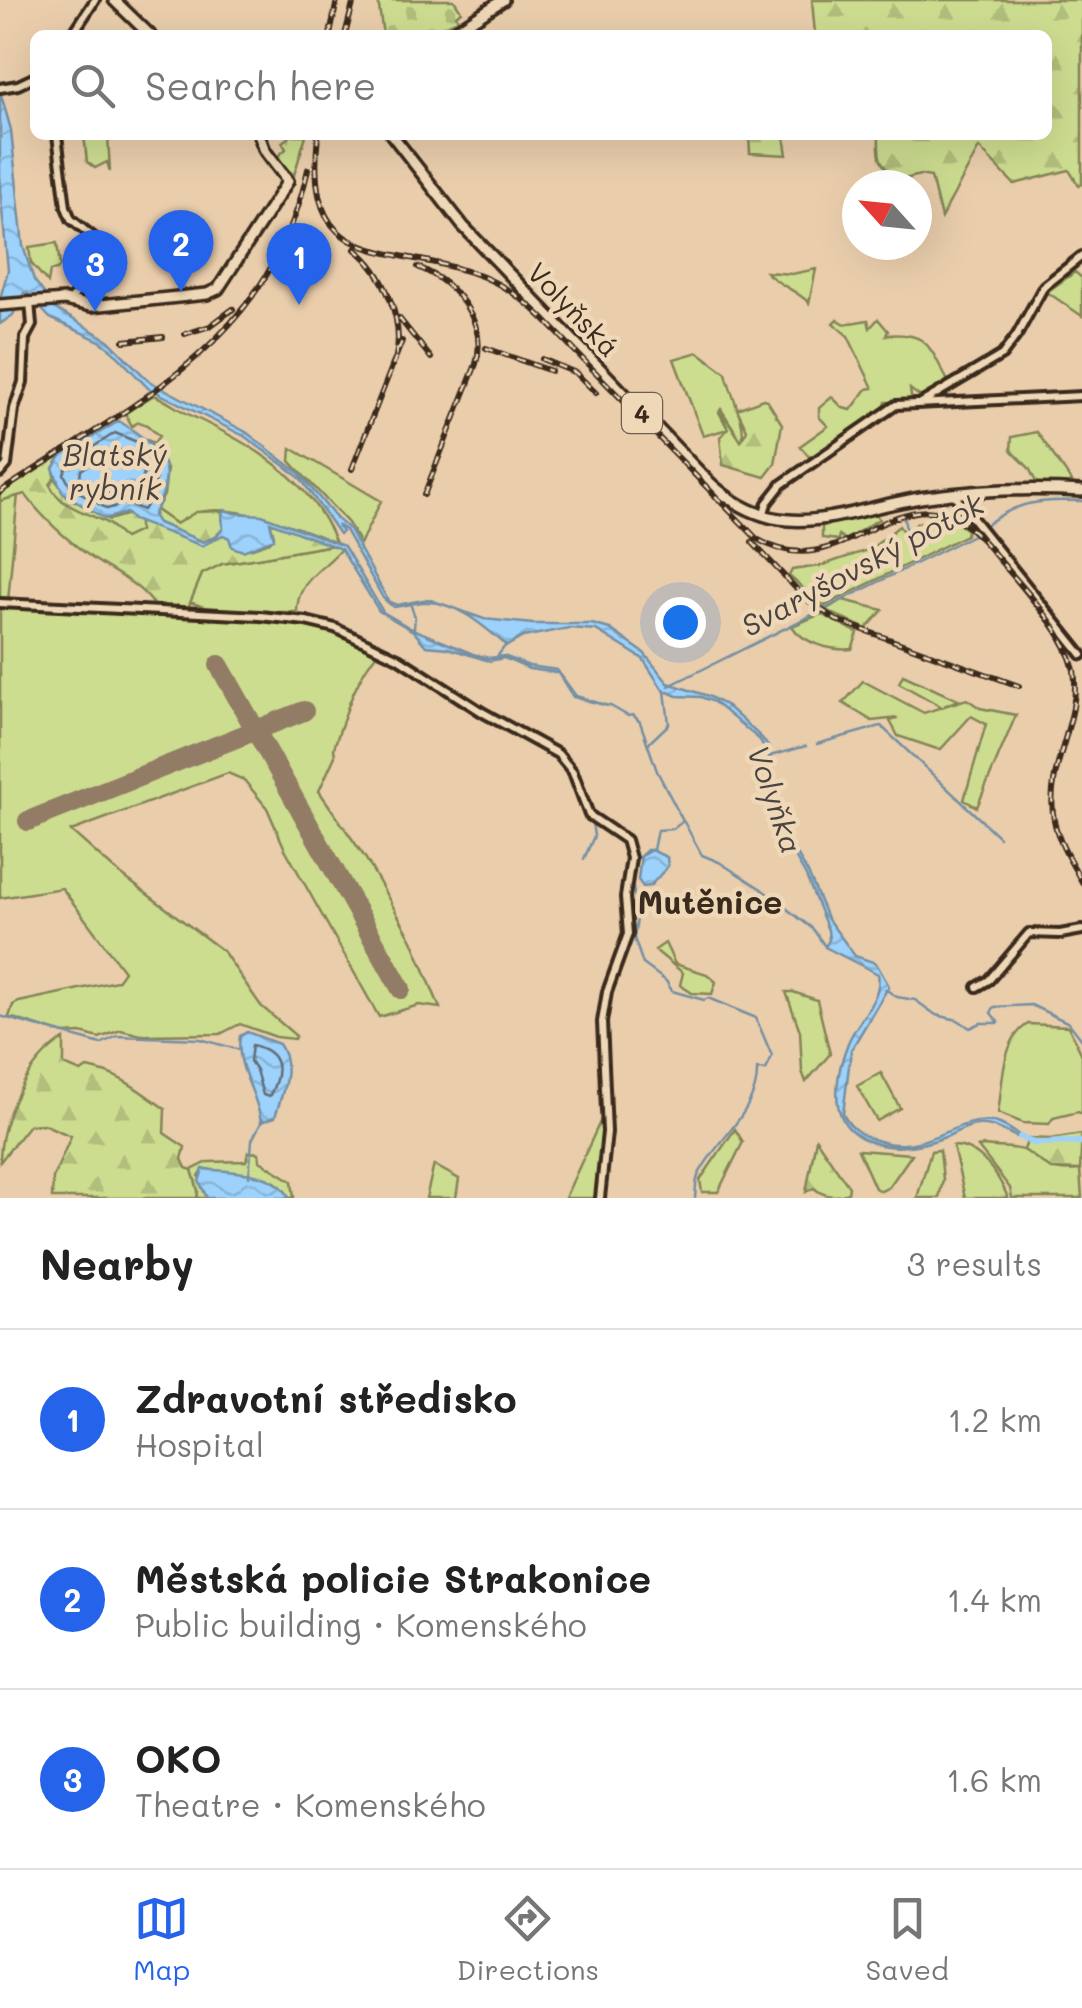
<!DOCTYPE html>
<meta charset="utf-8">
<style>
:root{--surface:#fff;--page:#f6f6f6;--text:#222;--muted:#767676;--line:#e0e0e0;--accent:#2563eb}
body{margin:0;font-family:Mali,sans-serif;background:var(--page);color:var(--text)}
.compass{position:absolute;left:842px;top:170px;width:90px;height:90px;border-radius:50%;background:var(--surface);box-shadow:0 10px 40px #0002;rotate:297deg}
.you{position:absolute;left:680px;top:622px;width:35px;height:35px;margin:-25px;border:8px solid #fff;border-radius:50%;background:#1a73e8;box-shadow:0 0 0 15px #1a73e833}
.badge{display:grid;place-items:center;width:65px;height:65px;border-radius:50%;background:var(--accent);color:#fff;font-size:32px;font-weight:700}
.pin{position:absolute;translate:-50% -82px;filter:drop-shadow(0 2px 5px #0008)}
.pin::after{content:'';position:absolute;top:52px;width:35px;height:30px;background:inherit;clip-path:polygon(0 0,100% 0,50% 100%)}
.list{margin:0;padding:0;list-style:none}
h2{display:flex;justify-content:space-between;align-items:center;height:130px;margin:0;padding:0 40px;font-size:42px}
h2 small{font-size:32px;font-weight:400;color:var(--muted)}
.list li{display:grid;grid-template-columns:65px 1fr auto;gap:30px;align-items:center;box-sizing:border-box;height:180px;padding:0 40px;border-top:2px solid var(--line)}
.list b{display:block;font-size:38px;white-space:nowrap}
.list p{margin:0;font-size:32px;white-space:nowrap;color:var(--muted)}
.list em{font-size:32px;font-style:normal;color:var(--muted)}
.icon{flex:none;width:55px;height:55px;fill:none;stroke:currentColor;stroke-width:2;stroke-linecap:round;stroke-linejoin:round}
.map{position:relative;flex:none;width:1082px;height:1198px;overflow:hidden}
.search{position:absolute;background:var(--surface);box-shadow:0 10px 40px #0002;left:30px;right:30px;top:30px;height:110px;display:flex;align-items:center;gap:25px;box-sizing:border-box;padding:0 35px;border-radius:15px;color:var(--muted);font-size:38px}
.sheet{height:670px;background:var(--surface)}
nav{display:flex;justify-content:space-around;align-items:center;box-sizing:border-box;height:140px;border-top:2px solid var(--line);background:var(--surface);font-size:28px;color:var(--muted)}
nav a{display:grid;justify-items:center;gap:5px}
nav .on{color:var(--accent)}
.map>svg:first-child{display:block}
.green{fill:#cddd90;stroke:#848457;stroke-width:2.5}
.forest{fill:url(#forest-firs);stroke:#848457;stroke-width:2.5}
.wetland{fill:url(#wetland-marsh);stroke:#848457;stroke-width:2.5}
.cemetery{fill:url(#cemetery-stones);stroke:#848457;stroke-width:2.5}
.park{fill:url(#park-tufts);stroke:#848457;stroke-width:2.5}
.water{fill:url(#water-waves);stroke:#758fa3;stroke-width:2.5}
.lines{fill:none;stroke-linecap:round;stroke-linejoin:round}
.shore{stroke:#626d76;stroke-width:2.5}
.stream{stroke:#758fa3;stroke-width:2.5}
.river{stroke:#9cd2fb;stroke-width:6}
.runway{stroke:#927c65;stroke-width:20}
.minor-casing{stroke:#3b2a1e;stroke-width:14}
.major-casing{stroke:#3b2a1e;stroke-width:16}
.minor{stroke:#eed8b7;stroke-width:6}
.major{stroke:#eed8b7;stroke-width:9}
.rail-casing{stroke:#3b2a1e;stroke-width:6}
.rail{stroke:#eed8b7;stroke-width:2.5;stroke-dasharray:8;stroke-linecap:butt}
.labels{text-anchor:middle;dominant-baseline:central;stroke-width:9;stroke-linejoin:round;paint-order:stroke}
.shield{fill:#eed8b7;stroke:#715e4c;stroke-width:2.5}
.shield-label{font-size:25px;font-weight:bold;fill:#3b2a1e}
.street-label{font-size:28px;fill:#3b2a1e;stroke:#eed8b7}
.water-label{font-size:30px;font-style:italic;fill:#4a433f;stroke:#eed8b7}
.quarter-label{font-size:32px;font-weight:bold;fill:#3b2a1e;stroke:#eed8b7}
</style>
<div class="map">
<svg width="1082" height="1198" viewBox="0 0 1082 1198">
<defs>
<pattern id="forest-firs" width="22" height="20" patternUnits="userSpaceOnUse" patternTransform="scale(2.5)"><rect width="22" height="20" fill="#cddd90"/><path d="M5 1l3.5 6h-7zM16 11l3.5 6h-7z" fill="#b1be7c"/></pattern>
<pattern id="wetland-marsh" width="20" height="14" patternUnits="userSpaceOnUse" patternTransform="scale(2.5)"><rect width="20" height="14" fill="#cddd90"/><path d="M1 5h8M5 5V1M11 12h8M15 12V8" fill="none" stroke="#b1be7c"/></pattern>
<pattern id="cemetery-stones" width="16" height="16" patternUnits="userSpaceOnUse" patternTransform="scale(2.5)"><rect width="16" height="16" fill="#cddd90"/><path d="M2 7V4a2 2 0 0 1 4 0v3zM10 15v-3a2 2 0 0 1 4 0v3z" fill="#b1be7c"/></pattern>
<pattern id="park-tufts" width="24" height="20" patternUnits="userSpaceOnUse" patternTransform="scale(2.5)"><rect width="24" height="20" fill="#cddd90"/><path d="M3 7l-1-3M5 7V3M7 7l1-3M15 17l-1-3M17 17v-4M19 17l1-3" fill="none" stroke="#b1be7c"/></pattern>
<pattern id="water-waves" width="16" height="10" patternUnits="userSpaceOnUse" patternTransform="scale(2.5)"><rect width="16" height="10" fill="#9cd2fb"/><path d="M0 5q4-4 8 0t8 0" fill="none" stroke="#87b4d7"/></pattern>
</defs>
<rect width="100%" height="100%" fill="#eaceac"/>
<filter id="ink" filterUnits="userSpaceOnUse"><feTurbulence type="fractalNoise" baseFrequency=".01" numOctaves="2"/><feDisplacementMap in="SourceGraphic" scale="20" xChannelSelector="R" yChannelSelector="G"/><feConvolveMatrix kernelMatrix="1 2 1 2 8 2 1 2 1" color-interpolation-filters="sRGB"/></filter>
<g filter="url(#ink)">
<path class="green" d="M84 135H108L110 172 107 162 95 168 87 162Z
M816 269 809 303C797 290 779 286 766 272L792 274Z
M1075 272 1082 278V316L1047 292Z
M837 319 845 324 868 320 870 328 878 319 888 331 886 335C928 331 929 347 947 379L946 383 922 398 910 389 912 402H886L885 407 811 459 800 446 828 426 819 417V408L832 397 843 408 851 410 867 389 873 388 848 336 833 323Z
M698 352 726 373C730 393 747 424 742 442L721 409 719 412 728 429 703 436 674 359Z
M154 395C166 400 176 408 188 414 250 444 309 475 336 543 302 528 231 502 197 513 189 515 183 521 176 524L156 510 164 495 167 469 147 440 154 443 159 436 147 425 139 422 132 426 125 413Z
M1037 432 1075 486H1038L1029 468 1011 450 1012 437Z
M291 448 381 501 360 544 348 523 290 461Z
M18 494 8 601H0V501Z
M875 513 879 519 845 540 839 535 838 540 822 538V525Z
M937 518 956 522 967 530 966 535 824 606 789 576 792 570 820 566 871 549 899 526 908 538V533L917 523Z
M333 545 341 549C323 570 297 580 297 612H217L190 602 202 574 222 564Z
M843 600 883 610 866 629 825 610Z
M0 608C126 615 261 600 380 650 356 676 345 714 334 748L335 756 319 791 366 859 412 940 440 1008 419 1005 379 1017 284 847 267 808 244 780 228 773 71 831 115 870 223 951 261 1006 296 1036 294 1039 276 1037 240 1024 220 1034 141 1035 121 1030 99 1038 81 1033 64 1034 9 1017 13 1005 19 1002 117 981 124 971 62 888 0 898Z
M821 614 858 633 852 649C833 651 803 644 792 626Z
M903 675 958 700 944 706 967 699 980 708 1016 715 977 807 964 800 986 724 971 716 940 750 898 736 890 721 898 718 872 721 843 703 863 681 924 713 942 707 899 683Z
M665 943 675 964 707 974 716 982 712 994 692 993 680 985 683 973 655 950Z
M786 992H793L817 1000 830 1054 806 1082 802 1071 800 1031Z
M1028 1024 1068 1026 1082 1055V1114L1078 1112 1053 1118 1049 1124 1023 1123 998 1113C1003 1085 1001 1040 1028 1024Z
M881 1073 900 1108 877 1121 857 1086Z
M604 1113 598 1198H565Z
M735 1129 743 1142 718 1192H702L700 1180Z
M953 1146C979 1146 999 1175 1008 1198H965Z
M984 1146C996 1148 1015 1146 1026 1151 1050 1164 1049 1173 1080 1170L1082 1198H1012L1010 1188 978 1147Z
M858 1150 912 1154 889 1187 881 1191 875 1188Z
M940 1150 943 1180 939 1198H917L931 1151Z
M248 1152 259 1153 260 1161 292 1181 294 1198H289C276 1168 234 1177 207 1169L199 1176 207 1198H197L198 1191 192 1170 208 1162 246 1161Z
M434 1165 459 1179 456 1198H426Z"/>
<path class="forest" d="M812 0H1082V184L1079 186 1069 170 1014 184 979 148 941 218 931 177 920 175 897 181C880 162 878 162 879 135H1047V35H815Z
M749 135H784L787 155 750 153Z
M763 399 767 400 782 424 775 464 765 477 723 465 720 437 728 429 720 409 741 441 747 430 737 409Z
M87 437C75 450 54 455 54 475L142 522 202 545 223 534 250 549 270 542 274 536 270 522 333 545 222 564 202 574 188 608 154 605C139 583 113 573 92 558 66 539 43 519 25 494L0 501V494Z
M156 510 176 524 196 512 223 511V529L215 537 203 542 158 523 153 518Z
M64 1039V1065L81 1072 87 1068C119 1073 139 1090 165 1109L164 1133 185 1147 182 1159 186 1168 192 1170 198 1191 197 1198H52L53 1178 71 1136 43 1124 29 1125 0 1162C0 1120 27 1061 64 1039Z
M1082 1134 1080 1170 1051 1169 1024 1150 1028 1138 1050 1139Z
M816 1139 849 1187 848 1193C837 1198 824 1197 814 1188L806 1192Z"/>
<path class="wetland" d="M54 478 68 497 109 520 129 514 139 522V531L124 538C117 533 112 525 105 522 86 512 60 507 50 485Z"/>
<path class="cemetery" d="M378 0H454L461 11 456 15 458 20 424 35H383Z"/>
<path class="park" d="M292 135H306L294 175 275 159 286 149 282 142Z
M57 243 60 266 57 270 50 271 48 283 31 263 29 247Z"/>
<path class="water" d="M0 91 11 130 23 246 34 280 56 309 108 340 149 381 246 432 299 473 337 519 349 529 389 602 397 605 428 599 484 619 533 624H592L610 629 644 653 668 683 708 696 727 706 762 738 769 748 777 797 790 842 809 875 827 918 855 956 876 963 889 986 851 1050 843 1114C855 1139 892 1149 918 1142 943 1136 967 1118 993 1122 1005 1124 1017 1134 1027 1141 1009 1136 997 1123 977 1125 966 1126 957 1132 948 1136 917 1148 879 1154 852 1131 828 1111 838 1068 848 1043 856 1022 883 998 878 974L825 947 829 940 828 930 806 876 787 843 771 798 769 757 760 740 714 702 701 697 677 696 663 690 643 659 596 630 569 628 523 637 507 646C485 627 455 600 424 602 413 602 403 607 393 607L383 598 345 530 337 525 342 532 339 534 301 479 288 468 244 436 148 388 112 350 100 341 50 318 28 294 24 293 13 315 0 324V299L8 270 0 190Z
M119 421C161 448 181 466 153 515L158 523 203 542 215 537 223 529 222 514 225 510 234 513 262 515 344 546 383 612 410 628 473 654 489 658 504 656 529 666 557 670 576 696 608 706 573 697 558 673 529 669 504 658 489 661 448 648 426 646 413 631 379 611 341 549 270 522 274 539 243 551 232 547 229 538 223 535 202 546 133 520 126 513 105 519 62 492 53 468 61 456Z
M651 850 667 857 668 866 650 886 643 887 638 880 641 856Z
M247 1032 279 1044C295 1067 282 1093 275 1117L261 1122C257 1091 235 1067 240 1036Z
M203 1169C230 1172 277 1170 289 1198H207L199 1181Z"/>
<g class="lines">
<path class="shore" d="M115 433 137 442 156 468 155 492 143 510 127 503 107 509 70 486 64 474 68 463Z
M114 448 129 453 144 472 140 492 125 491 109 495 80 477 81 470Z
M252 1045C283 1052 282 1072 269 1097L263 1095 256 1070 250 1061Z"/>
<path class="stream" d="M903 514 913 565
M410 603 415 617 414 628
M496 658 505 646
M669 686 973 535C1013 502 1031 500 1082 501
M609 705 628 716 633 715 640 722 657 771 683 821 673 829 657 830 653 850H647L636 860 632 883 638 913 634 938 643 964 666 981 672 991 704 1000 708 998 756 1018 772 1056 766 1070 757 1069C759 1110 716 1141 699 1174 695 1181 696 1190 695 1198
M649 743 669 724 665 691
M817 744 881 726 999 837
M770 756 806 746
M684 822 702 855 719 862 760 888 813 929 824 945
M584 859 594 836 592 822
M885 989 897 997 915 1000 936 1015 958 1020 970 1028 981 1023H999L991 1013 994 1007 1031 1005 1069 1023 1082 1040
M0 1016 101 1044 117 1036 200 1039 240 1050
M249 1177 252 1140 263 1119"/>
<path class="river" d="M1020 1137 1034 1143 1082 1142"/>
<path class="runway" d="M219 665 401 989
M28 821 304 711"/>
<defs>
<path id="minor" d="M72 35 95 0
M0 88 18 85 35 77
M57 135 66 207 71 219 109 250 70 301
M921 403 1002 355 1017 335 1044 286 1082 256
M0 473 7 465 14 409 23 382 25 338 32 325 30 302
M954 495 1082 655
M763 516 767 503 782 484 896 405 1082 396
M0 603 260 616 306 621 335 628 398 658 482 712 558 754 573 772 589 815 626 840 631 858 625 897 628 934 607 992 602 1022 607 1132 600 1198
M977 987 989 980 1029 933 1060 934 1082 930"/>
<path id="major" d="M114 0 150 35
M449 35 503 0
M392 135 463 226 708 481C782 551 842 509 927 497 977 490 1032 488 1082 491
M0 305 65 300 91 306 207 294 218 289 288 181 265 151 259 135"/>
</defs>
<use href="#minor" class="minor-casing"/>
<use href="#major" class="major-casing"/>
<use href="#minor" class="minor"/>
<use href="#major" class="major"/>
<defs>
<path id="rail" d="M330 35 337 0
M345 35 354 0
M318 135C304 268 378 243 470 272 498 281 522 297 543 318L757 539C852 595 905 443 992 551 1020 586 1063 625 1074 670 1082 723 1044 767 1054 820 1058 842 1071 862 1082 882
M355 249C384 271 404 320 396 356
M418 267C456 283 488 322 476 364L424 495
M399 318 431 358
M185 334 210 326 233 309
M124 341 163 337
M486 348 551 371
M542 359 576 373 596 393
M352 469 402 341
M0 492C135 402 271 343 308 169
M752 542 805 598 836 620 1019 686"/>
</defs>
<use href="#rail" class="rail-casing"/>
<use href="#rail" class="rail"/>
</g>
</g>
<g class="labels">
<rect class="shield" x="622" y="393" width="40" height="40" rx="8"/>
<g class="shield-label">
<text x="642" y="413">4</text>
</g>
<g class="street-label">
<text transform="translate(574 309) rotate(46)">Volyňská</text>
</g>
<g class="water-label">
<text x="115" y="454">Blatský<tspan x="115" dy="34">rybník</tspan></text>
<text transform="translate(862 564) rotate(-28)">Svaryšovský potok</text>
<text transform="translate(776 799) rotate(71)">Volyňka</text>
</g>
<g class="quarter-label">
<text x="710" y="901">Mutěnice</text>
</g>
</g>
</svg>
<svg class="compass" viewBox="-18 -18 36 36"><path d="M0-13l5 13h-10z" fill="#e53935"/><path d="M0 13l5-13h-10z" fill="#767676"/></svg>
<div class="you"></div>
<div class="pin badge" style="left:299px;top:305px">1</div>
<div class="pin badge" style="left:181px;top:292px">2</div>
<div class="pin badge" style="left:95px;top:312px">3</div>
<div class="search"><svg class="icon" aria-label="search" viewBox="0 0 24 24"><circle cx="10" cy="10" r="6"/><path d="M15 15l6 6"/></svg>Search here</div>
</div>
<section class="sheet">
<h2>Nearby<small>3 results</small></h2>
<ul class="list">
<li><span class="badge">1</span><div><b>Zdravotní středisko</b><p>Hospital</p></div><em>1.2 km</em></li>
<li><span class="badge">2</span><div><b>Městská policie Strakonice</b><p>Public building · Komenského</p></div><em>1.4 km</em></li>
<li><span class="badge">3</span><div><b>OKO</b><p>Theatre · Komenského</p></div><em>1.6 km</em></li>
</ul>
</section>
<nav>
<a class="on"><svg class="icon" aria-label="map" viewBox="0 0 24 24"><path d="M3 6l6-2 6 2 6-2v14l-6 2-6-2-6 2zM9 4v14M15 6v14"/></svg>Map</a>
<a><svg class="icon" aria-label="directions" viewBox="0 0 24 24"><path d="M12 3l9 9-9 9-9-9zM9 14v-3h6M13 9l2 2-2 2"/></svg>Directions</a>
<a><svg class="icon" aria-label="saved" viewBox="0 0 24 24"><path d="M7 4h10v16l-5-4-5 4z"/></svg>Saved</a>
</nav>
